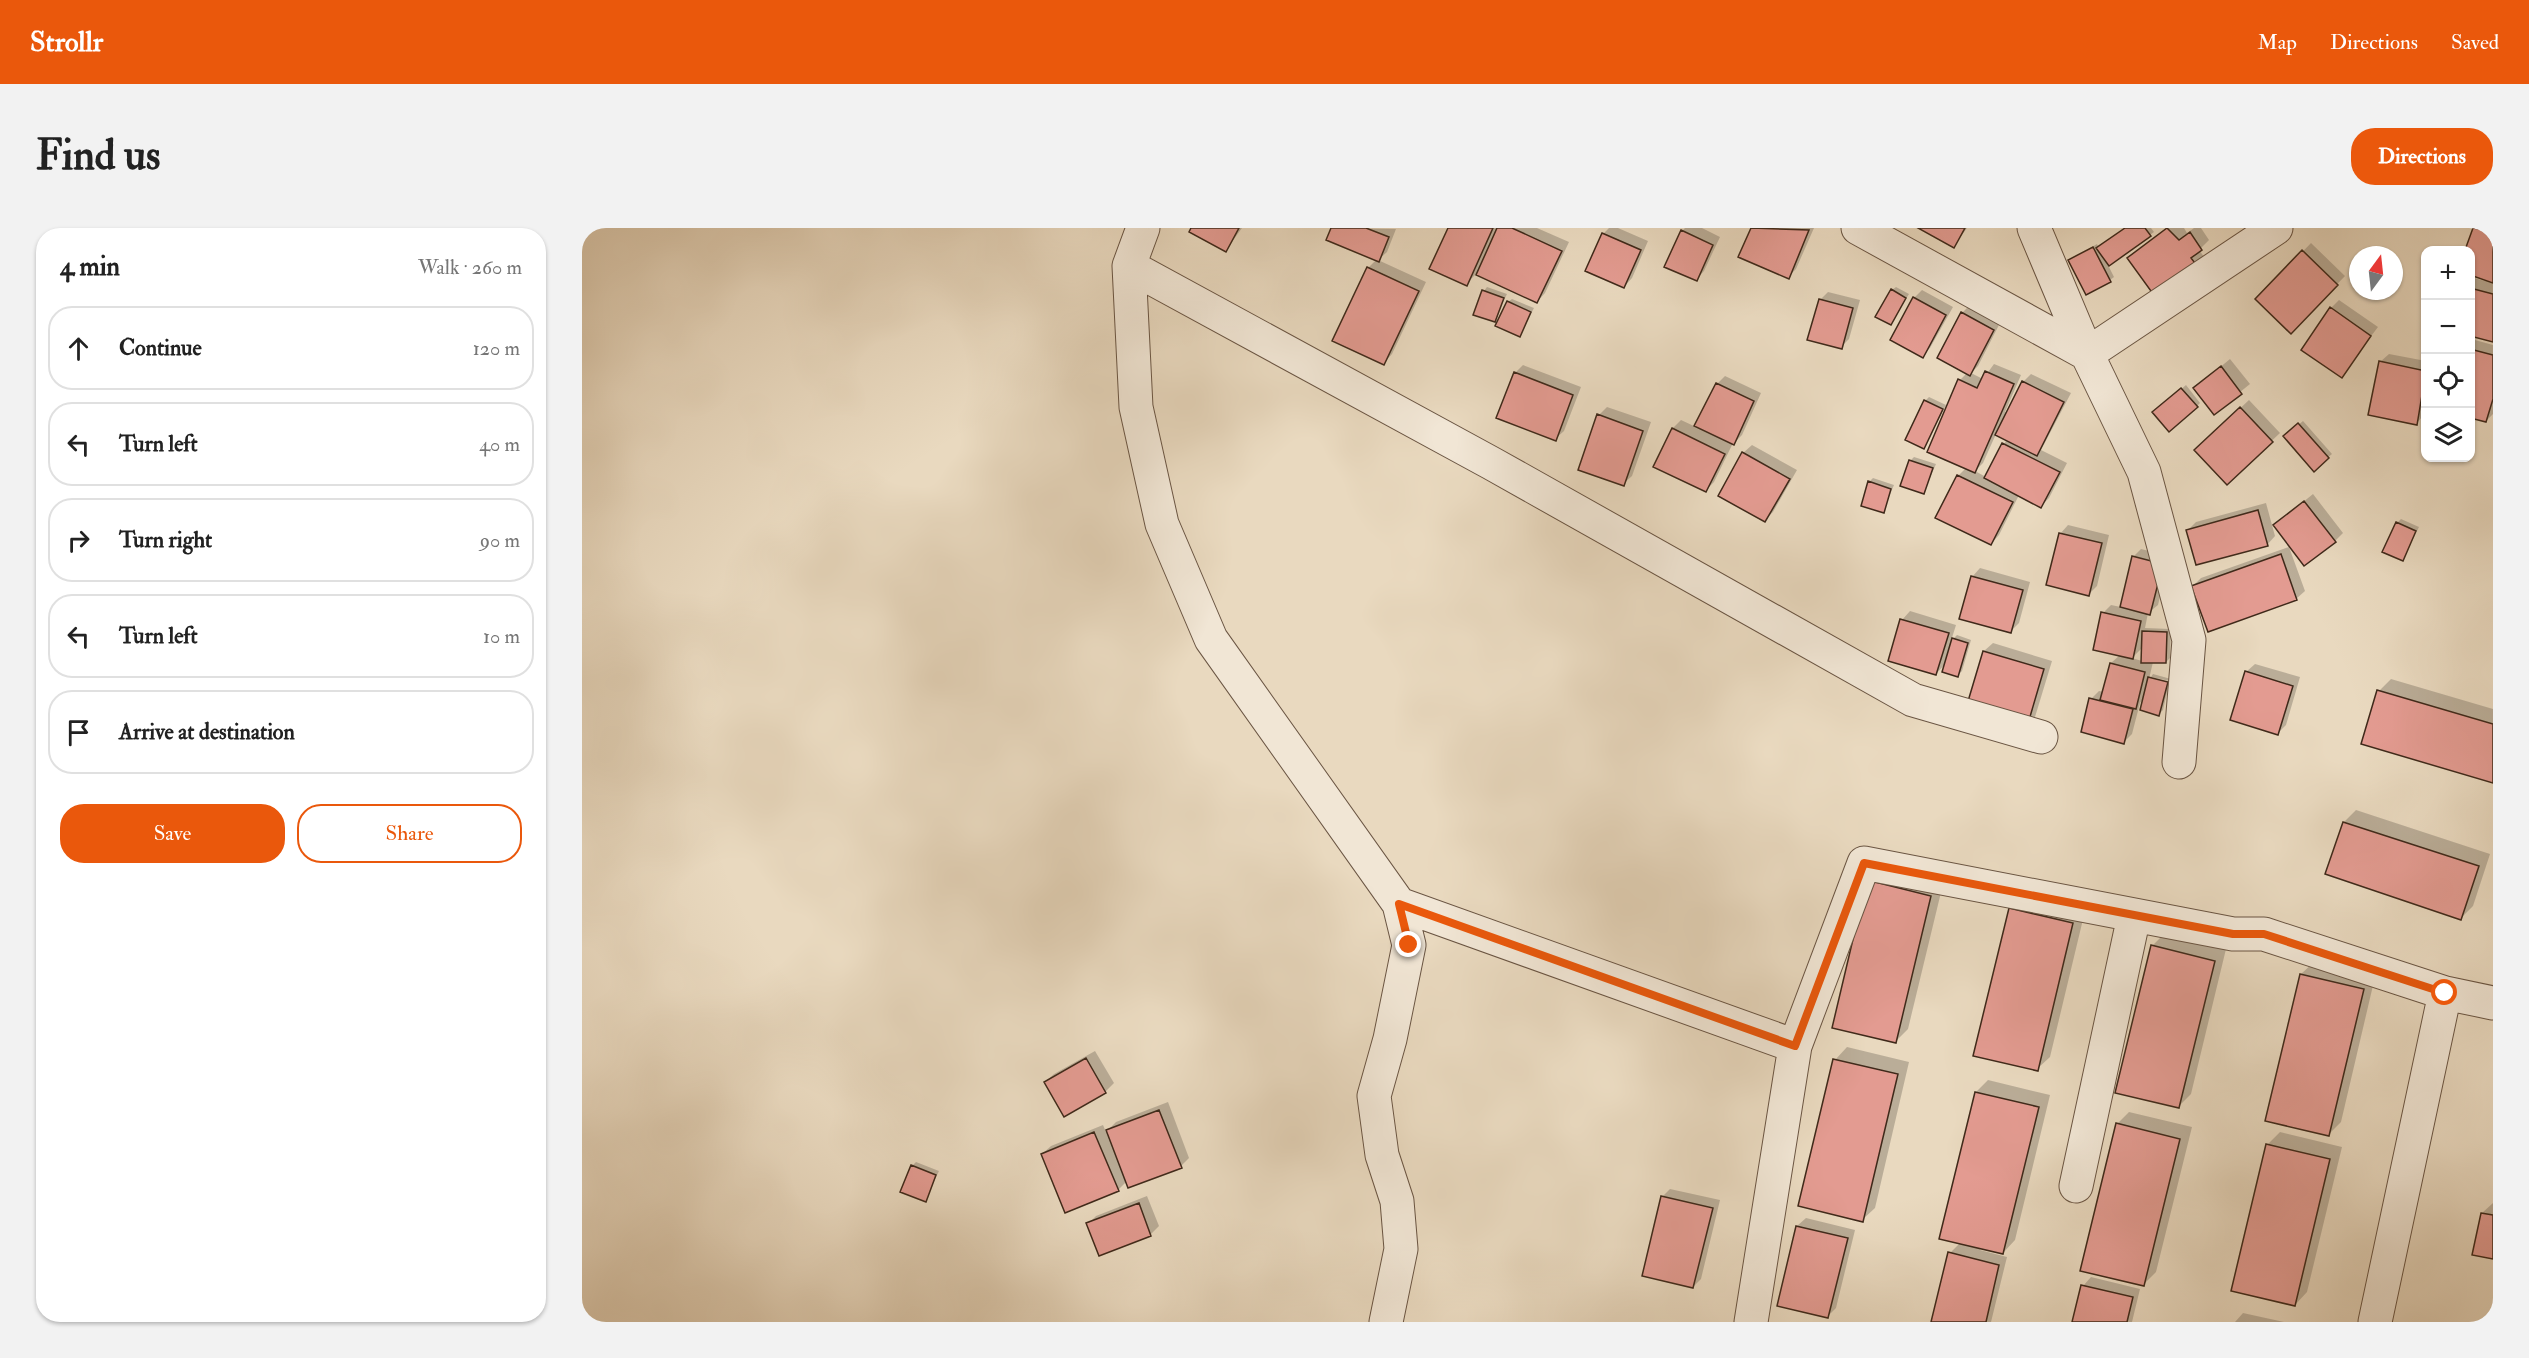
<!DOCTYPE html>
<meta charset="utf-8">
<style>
:root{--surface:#fff;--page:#f2f2f2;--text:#222;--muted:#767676;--line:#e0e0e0;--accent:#ea580c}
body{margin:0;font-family:"IM FELL Double Pica",serif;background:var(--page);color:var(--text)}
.controls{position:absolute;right:18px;top:18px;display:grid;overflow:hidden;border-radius:12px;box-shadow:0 2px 4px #0004}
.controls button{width:54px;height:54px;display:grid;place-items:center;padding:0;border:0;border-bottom:2px solid var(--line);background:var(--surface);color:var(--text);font:30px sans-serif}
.compass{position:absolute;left:1767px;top:18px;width:54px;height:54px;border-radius:50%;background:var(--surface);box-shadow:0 2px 4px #0004;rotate:15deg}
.stop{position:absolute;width:18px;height:18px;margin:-14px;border:4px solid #ea580c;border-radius:50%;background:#fff}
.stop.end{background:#ea580c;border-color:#fff;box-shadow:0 2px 6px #0008}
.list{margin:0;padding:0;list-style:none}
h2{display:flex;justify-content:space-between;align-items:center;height:78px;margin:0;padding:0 24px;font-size:26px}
h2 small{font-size:20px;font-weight:400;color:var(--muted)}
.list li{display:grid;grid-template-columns:39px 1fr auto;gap:18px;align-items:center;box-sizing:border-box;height:84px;margin:0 12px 12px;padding:0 12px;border:2px solid var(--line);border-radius:24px}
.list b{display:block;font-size:22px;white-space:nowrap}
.list em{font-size:20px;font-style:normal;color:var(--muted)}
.actions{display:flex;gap:12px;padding:18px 24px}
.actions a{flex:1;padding:14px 0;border:2px solid var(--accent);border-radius:24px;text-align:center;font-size:21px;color:var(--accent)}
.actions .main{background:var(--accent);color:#fff}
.icon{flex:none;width:33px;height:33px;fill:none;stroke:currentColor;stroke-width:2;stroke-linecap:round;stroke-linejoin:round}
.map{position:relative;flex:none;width:1911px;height:1094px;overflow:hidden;border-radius:24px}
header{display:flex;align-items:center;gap:36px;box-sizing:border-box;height:84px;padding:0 30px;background:var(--accent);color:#fff}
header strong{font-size:28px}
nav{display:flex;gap:33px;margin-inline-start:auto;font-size:21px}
.intro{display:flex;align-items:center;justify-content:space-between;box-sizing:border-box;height:144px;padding:0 36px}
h1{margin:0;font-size:42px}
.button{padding:15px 27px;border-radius:24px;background:var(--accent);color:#fff;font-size:21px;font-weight:700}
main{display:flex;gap:36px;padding:0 36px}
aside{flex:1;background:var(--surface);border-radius:24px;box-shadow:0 2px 4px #0004}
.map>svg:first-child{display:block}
.shadow{fill:#0003;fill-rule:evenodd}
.building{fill:#e39b91;stroke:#3f291a;stroke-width:1.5}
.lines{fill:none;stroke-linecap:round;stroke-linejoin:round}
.street-casing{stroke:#6a5543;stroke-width:35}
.street{stroke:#f1e6d5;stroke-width:33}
.route{stroke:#ea580c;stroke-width:8}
</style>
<header>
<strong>Strollr</strong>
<nav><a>Map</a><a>Directions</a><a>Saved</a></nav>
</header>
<div class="intro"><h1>Find us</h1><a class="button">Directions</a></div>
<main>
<aside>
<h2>4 min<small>Walk · 260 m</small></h2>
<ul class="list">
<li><svg class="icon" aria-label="ahead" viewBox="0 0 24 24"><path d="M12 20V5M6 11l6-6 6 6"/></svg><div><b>Continue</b></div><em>120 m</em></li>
<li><svg class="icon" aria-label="left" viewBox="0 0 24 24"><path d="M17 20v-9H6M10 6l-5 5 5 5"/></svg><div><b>Turn left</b></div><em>40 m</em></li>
<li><svg class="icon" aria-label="right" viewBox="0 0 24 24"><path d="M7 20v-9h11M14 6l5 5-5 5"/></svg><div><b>Turn right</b></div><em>90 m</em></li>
<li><svg class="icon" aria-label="left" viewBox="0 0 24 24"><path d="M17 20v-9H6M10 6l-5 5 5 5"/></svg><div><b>Turn left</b></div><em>10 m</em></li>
<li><svg class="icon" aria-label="arrive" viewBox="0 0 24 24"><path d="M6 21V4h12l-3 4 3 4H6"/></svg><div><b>Arrive at destination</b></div></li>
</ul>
<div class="actions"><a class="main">Save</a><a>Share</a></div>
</aside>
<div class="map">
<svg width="1911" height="1094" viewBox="0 0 1911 1094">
<rect width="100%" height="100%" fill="#e9d9bf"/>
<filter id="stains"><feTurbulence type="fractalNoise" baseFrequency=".00333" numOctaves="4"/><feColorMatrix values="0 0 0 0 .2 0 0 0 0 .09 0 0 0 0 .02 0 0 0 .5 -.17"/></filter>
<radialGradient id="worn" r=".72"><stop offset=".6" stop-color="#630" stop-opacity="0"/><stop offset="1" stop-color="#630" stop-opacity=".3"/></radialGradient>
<path class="shadow" d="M611 0H660L644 22Z
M751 0 814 1 805 24 796 32 844 54 810 126 802 135 786 40 795 31Z
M868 0H955L987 14 963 65 955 74 894 46 884 56Z
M1027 0H1036L1066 13 1050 50 1042 59 1005 42 1021 6Z
M1103 0H1120L1138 9 1122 43 1114 52 1100 3Z
M1170 0H1232L1214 41 1206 49 1158 28Z
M1339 0H1385L1372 18Z
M1544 0H1569L1572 4 1526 37 1532 49 1528 52 1505 65 1488 32 1515 16 1517 20Z
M1585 0H1602L1605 5 1612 0H1619L1627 12 1617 22 1623 30 1615 38 1547 30Z
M1893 0H1911V113L1888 106V49L1903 53 1904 51 1888 22H1885Z
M1729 15 1763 48 1709 104 1675 71Z
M905 59 925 66 912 92 902 63Z
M1314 59 1327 66 1309 95 1310 62Z
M1340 62 1371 79 1348 120 1340 128 1332 70Z
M1246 64 1278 72 1267 111 1259 119 1238 72Z
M930 71 952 80 938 107 926 74Z
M1757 72 1796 99 1759 148 1749 80Z
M1388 77 1419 93 1396 138 1389 145 1401 151 1412 136 1439 147 1423 184 1426 185 1441 154 1449 146 1489 165 1459 222 1485 235 1467 270 1459 278 1437 267 1417 307 1409 316 1355 290 1377 247 1385 239 1378 152 1385 145 1380 85ZM1414 206 1425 211 1404 249 1393 243 1401 235Z
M1893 112 1911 117V186L1904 193 1888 188V116Z
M1807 126 1844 133V184L1835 195 1798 134Z
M1648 131 1668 156 1632 185 1613 160Z
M941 137 999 159 982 203 973 211 933 145Z
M1143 148 1179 165 1160 207 1150 217 1132 254 1123 263 1091 200 1099 192 1114 199 1135 156Z
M1604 157 1618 175 1615 178 1576 181Z
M1347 169 1364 177 1342 219 1343 173Z
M1667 172 1698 205 1645 255 1614 222Z
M1025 179 1069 194 1050 248 1041 256 1017 187Z
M1721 193 1750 226 1732 241 1703 208Z
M1170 217 1215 242 1191 284 1183 292 1161 225Z
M1332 229 1354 236 1342 264 1328 233Z
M1291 250 1312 257 1301 283 1287 254Z
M1731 266 1761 305 1753 313 1693 297Z
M1684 275 1693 308 1685 317 1606 302 1614 294Z
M1819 291 1837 299 1821 331 1815 295Z
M1486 297 1527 307 1515 358 1507 366 1478 306Z
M1707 319 1723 363 1714 371 1611 358 1619 350Z
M1559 321 1588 328 1576 377 1566 385 1563 400 1589 401 1588 430 1584 434H1571L1567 451 1587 456 1581 482 1577 486 1562 470 1558 475 1550 506 1542 514 1509 471 1517 463 1522 464 1529 435 1538 427 1521 385 1529 377 1539 379 1551 329ZM1561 419 1560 433 1550 430Z
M1398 340 1448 354 1437 395 1429 403 1390 349Z
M1328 383 1374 397 1369 413 1375 407 1389 412 1380 443 1376 447 1364 435 1354 446 1320 392Z
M1411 415 1470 433 1453 489 1444 497 1385 479 1402 423Z
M1673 436 1718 449 1704 497 1696 505 1664 444Z
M1571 446 1589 451 1588 453 1569 449Z
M1809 451 1911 481V553L1797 463Z
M1774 582 1908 626 1891 678 1879 690 1762 594Z
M1286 653 1361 656 1326 801 1313 814Z
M1440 668 1503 683 1468 829 1455 841 1428 681Z
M1582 706 1644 721 1609 866 1597 878 1570 718Z
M1732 734 1793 749 1759 894 1746 907 1719 746Z
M1265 819 1327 834 1293 980 1280 992 1253 832Z
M513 823 532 855 523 864 483 887 463 854 472 846Z
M1406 852 1468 867 1433 1012 1421 1025 1399 1020 1398 1022 1425 1029 1409 1094H1351L1368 1025 1378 1015 1394 864Z
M586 874 607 930 599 938 545 953 536 962 460 926 469 918 521 897 524 904 534 894Z
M1547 884 1610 899 1574 1044 1562 1056 1535 896Z
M1698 904 1760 919 1725 1064 1713 1077 1651 1062 1686 916Z
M334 934 357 943 343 972 330 938Z
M1088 961 1138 972 1119 1051 1111 1059 1080 969Z
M565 968 577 998 568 1007 518 1026 506 996 514 988Z
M1911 975V1029L1900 985Z
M1224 990 1273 1002 1254 1080 1246 1088 1215 998Z
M1509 1049 1558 1061 1550 1094H1492L1501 1058Z
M1661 1085 1702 1094H1653Z"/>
<path class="building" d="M609 0H657L644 24 607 4Z
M749 0H784L807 9 797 34 744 12Z
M866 0H911L885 58 847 41Z
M915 0H930L980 23 955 75 894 47Z
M1169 0 1227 2 1207 51 1156 29Z
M1336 0H1383L1372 20Z
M1543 0H1563L1569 8 1527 38 1514 20Z
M1585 0 1597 12 1608 4 1620 22 1609 30 1616 39 1574 70 1545 30Z
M1891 0 1911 3V55L1888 47V22H1883Z
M1099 2 1131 17 1115 53 1082 39Z
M1020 5 1059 22 1042 60 1003 43Z
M1511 19 1529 54 1504 67 1486 32Z
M1720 22 1756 57 1709 106 1673 71Z
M785 39 837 63 802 137 750 113Z
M1888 60 1911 66V114L1888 108Z
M1309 61 1324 70 1309 97 1293 89Z
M900 62 922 70 913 94 891 87Z
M1331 69 1364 87 1341 130 1308 112Z
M1237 71 1271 80 1260 121 1225 112Z
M925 73 949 84 938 109 913 98Z
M1748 79 1789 108 1760 150 1719 122Z
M1379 84 1412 102 1388 148 1355 130Z
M1888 121 1911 127V171L1904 194 1888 190Z
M1797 133 1844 143 1835 197 1786 187Z
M1639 138 1660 166 1632 187 1611 160Z
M1403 143 1432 156 1393 245 1345 224 1376 151 1395 160Z
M932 144 991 167 974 213 914 190Z
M1440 153 1482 174 1455 228 1413 207Z
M1134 155 1172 173 1152 217 1112 198Z
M1599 160 1616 179 1587 204 1570 184Z
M1342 172 1361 181 1342 221 1323 212Z
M1658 179 1691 214 1645 257 1612 222Z
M1015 186 1061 203 1042 258 996 242Z
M1716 195 1747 230 1732 244 1701 208Z
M1090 200 1143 226 1124 264 1071 239Z
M1420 215 1478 244 1459 280 1402 250Z
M1160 224 1208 251 1183 294 1136 268Z
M1327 232 1351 240 1342 266 1318 258Z
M1375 247 1431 274 1409 317 1353 290Z
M1286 253 1309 261 1302 285 1279 278Z
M1722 273 1754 314 1722 338 1691 297Z
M1676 282 1686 318 1614 337 1604 302Z
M1814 294 1834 303 1821 333 1800 324Z
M1477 305 1520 315 1507 368 1464 357Z
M1699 326 1715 372 1626 404 1609 358Z
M1550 328 1581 336 1568 387 1538 379Z
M1389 348 1441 362 1429 405 1377 391Z
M1519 384 1559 393 1551 431 1511 422Z
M1318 391 1367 405 1354 447 1306 433Z
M1560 403 1585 404 1584 435H1559Z
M1370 410 1386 415 1376 449 1360 444Z
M1401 423 1462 441 1445 499 1384 480Z
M1528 435 1563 444 1554 481 1518 472Z
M1663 443 1711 458 1696 507 1648 492Z
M1566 449 1586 454 1577 488 1558 482Z
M1795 462 1911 496V555L1779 516Z
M1507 470 1551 481 1542 516 1499 504Z
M1761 594 1897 638 1879 692 1743 646Z
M1285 652 1349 668 1314 815 1250 800Z
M1427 680 1491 695 1456 843 1391 828Z
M1569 717 1633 733 1597 880 1533 865Z
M1718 746 1782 761 1747 908 1683 893Z
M504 830 524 865 482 889 462 854Z
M1251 831 1316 846 1281 994 1216 978Z
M1393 864 1457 879 1421 1026 1357 1011Z
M577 882 600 940 546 960 524 902Z
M1534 895 1598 911 1562 1058 1498 1043Z
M512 904 537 963 483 985 459 926Z
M1684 916 1748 931 1713 1078 1649 1063Z
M329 937 354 947 344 974 318 964Z
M1079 968 1131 980 1111 1060 1060 1048Z
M557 975 569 1008 517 1028 504 995Z
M1899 985 1911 987V1031L1890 1027Z
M1214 998 1266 1010 1246 1090 1195 1078Z
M1366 1024 1417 1037 1404 1094H1349Z
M1499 1057 1551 1069 1545 1094H1490Z"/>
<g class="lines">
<defs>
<path id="street" d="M561 0 547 38 554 179 580 296 629 411 817 676 827 717 808 811 792 868 800 927 815 973 819 1021 804 1094
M1276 0 1505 126 1694 0
M1452 0 1505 126 1562 244 1607 412 1597 534
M547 38 909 235 1331 472 1459 509
M817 676 1213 818
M1494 958 1552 688
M1169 1094 1213 818 1282 635 1651 706H1682L1863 765 1911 775
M1793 1094 1863 765"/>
</defs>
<use href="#street" class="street-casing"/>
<use href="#street" class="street"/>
</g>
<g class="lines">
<path class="route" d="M827 717 817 676 1213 818 1282 635 1651 706H1682L1863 765"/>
</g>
<rect width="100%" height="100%" filter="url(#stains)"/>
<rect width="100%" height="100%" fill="url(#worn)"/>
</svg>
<div class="controls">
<button>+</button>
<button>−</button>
<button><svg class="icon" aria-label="locate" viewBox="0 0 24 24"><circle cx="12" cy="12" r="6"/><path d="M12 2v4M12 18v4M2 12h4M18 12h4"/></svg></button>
<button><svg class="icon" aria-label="layers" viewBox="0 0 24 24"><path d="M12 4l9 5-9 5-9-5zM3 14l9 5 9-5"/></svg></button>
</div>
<svg class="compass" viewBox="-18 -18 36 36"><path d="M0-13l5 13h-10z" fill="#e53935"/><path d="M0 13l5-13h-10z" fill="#767676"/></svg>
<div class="stop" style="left:1863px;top:765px"></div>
<div class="stop end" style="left:827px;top:717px"></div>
</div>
</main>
